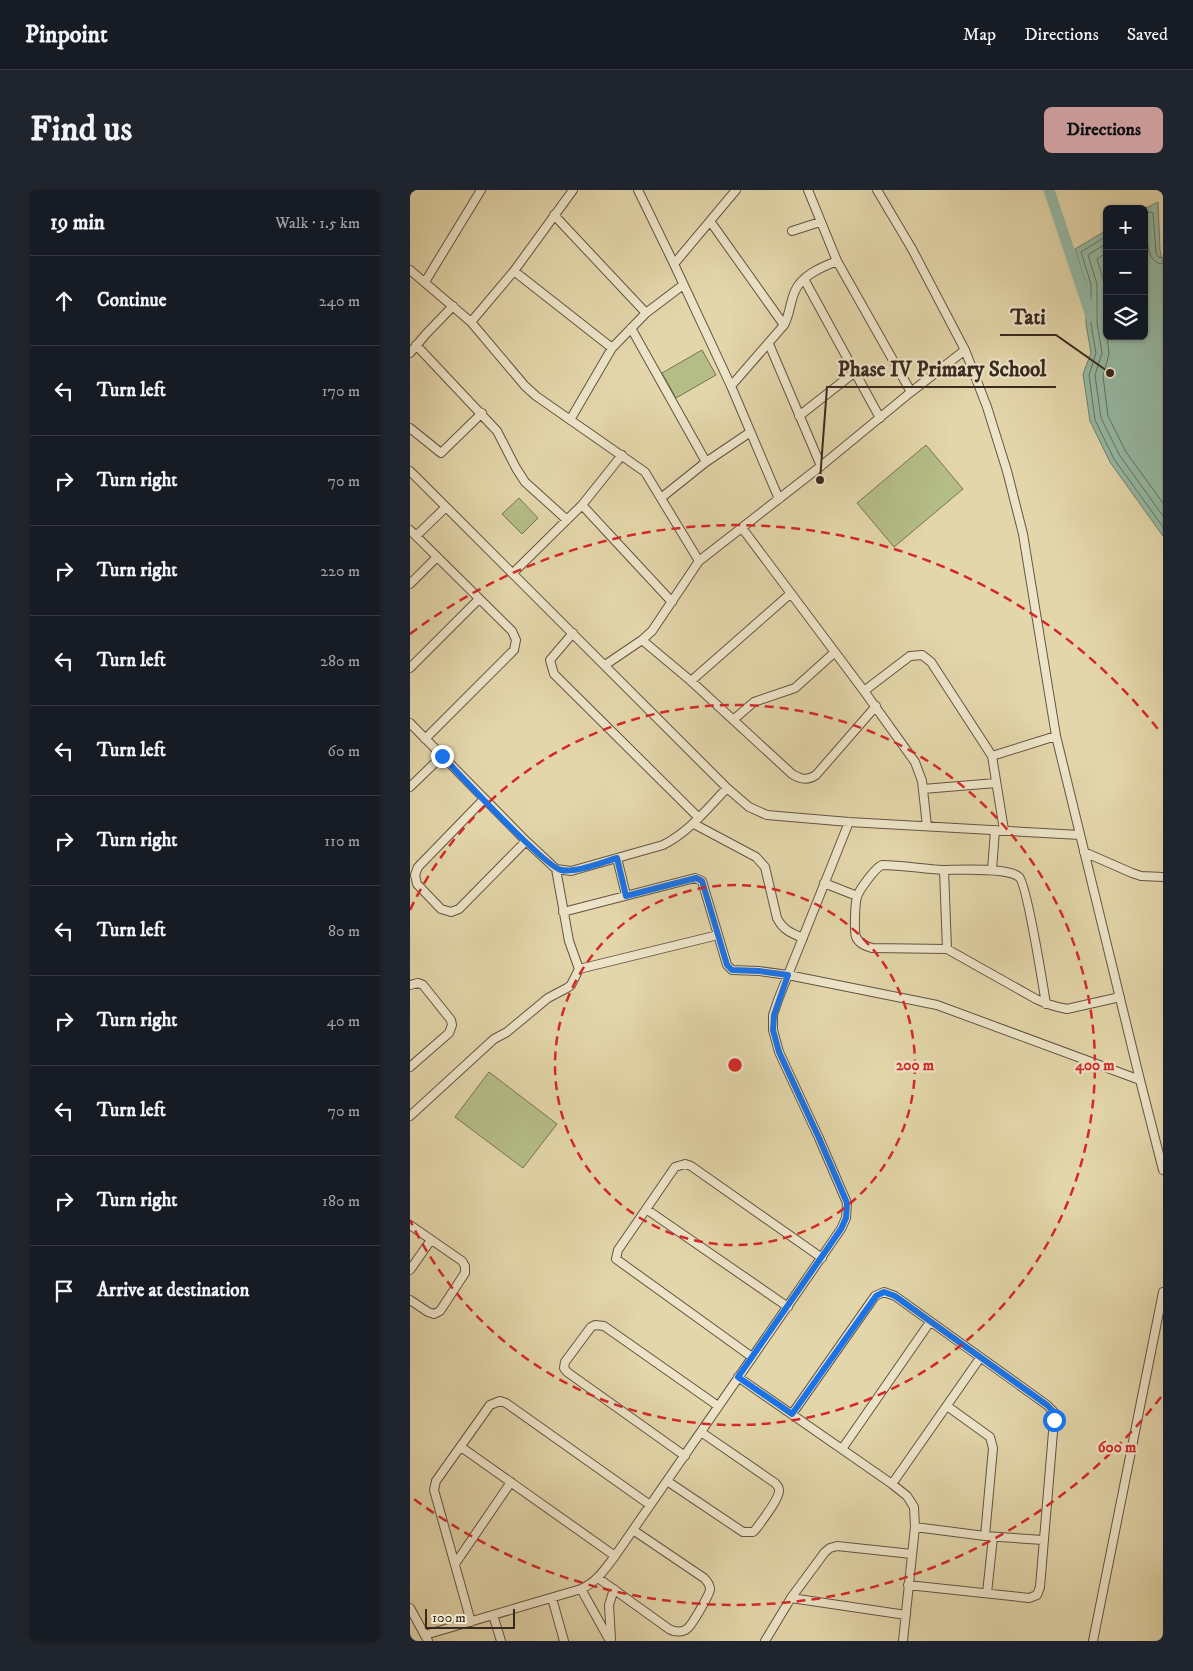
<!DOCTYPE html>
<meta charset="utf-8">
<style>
:root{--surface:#171b24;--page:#20242c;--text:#f1f3f6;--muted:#9ea1a6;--line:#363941;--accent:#c59692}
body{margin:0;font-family:"IM FELL DW Pica",serif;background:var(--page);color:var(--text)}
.controls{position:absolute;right:15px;top:15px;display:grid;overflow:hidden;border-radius:8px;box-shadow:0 1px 4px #0004}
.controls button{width:45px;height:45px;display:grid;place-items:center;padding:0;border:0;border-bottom:1px solid var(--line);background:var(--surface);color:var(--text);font:25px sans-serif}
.scale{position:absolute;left:15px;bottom:12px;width:90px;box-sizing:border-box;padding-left:5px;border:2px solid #38291f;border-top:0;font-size:14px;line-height:18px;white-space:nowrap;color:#38291f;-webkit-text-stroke:4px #ede4c8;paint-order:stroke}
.stop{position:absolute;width:15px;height:15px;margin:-11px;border:4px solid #1a73e8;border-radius:50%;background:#fff}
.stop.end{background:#1a73e8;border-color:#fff;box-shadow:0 1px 5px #0008}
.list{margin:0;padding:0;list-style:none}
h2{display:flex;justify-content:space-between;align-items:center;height:65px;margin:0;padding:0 20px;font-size:21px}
h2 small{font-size:16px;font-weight:400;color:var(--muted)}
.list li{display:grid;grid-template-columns:32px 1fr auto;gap:15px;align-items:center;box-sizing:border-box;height:90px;padding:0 20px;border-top:1px solid var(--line)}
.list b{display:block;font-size:19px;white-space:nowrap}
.list em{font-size:16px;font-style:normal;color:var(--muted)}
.icon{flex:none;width:28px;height:28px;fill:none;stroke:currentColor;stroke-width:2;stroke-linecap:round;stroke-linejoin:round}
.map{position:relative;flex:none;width:753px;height:1451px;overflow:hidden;border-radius:8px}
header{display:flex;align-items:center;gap:30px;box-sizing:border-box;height:70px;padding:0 25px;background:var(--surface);border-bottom:1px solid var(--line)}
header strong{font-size:24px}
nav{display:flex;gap:28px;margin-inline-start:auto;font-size:18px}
.intro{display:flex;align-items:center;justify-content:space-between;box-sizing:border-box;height:120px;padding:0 30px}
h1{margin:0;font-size:35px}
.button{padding:12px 22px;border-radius:8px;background:var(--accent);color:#111;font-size:18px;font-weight:700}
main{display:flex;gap:30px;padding:0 30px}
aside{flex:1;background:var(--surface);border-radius:8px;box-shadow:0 1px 4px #0004}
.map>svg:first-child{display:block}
.green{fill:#b5bd87;stroke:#767353}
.water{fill:#96baa5;stroke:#70806f}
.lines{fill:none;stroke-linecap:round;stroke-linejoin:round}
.shore{stroke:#677262;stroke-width:1}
.river{stroke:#96baa5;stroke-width:11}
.minor-casing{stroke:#635442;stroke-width:10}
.minor{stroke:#ede4c8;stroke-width:8}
.route{stroke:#1a73e8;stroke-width:6}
.ring{fill:none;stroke:#d62828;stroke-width:2.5;stroke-dasharray:9 6}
.centre{fill:#d62828;stroke:#ede4c8;stroke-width:2.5}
.ring-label{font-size:15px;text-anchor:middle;font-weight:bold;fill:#d62828;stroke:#ede4c8;stroke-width:4.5;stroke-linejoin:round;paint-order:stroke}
.leader{fill:none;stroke:#38291f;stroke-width:2}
.callout-dot{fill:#38291f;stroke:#ede4c8;stroke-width:2}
.callout-label{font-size:21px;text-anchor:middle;font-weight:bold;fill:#38291f;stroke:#ede4c8;stroke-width:4.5;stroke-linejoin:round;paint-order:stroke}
</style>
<header>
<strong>Pinpoint</strong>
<nav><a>Map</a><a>Directions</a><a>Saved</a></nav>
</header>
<div class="intro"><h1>Find us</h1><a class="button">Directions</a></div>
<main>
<aside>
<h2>19 min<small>Walk · 1.5 km</small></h2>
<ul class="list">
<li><svg class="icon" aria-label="ahead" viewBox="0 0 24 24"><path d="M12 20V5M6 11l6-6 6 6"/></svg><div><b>Continue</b></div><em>240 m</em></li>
<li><svg class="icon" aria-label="left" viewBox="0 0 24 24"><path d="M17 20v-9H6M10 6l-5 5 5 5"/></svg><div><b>Turn left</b></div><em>170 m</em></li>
<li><svg class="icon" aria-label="right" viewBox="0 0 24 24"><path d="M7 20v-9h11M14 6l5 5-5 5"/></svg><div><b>Turn right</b></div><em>70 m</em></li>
<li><svg class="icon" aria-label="right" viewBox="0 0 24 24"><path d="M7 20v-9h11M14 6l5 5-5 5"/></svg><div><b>Turn right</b></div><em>220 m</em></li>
<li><svg class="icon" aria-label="left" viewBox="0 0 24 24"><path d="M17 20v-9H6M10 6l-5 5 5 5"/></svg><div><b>Turn left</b></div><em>280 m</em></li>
<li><svg class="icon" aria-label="left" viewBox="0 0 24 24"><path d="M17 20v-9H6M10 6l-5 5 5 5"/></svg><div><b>Turn left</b></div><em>60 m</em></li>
<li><svg class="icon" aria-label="right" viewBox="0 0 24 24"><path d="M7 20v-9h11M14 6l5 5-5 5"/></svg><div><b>Turn right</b></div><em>110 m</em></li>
<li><svg class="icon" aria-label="left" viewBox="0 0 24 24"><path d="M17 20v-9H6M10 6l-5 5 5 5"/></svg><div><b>Turn left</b></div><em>80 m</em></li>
<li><svg class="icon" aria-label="right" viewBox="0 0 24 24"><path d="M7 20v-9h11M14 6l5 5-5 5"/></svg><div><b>Turn right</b></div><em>40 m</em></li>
<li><svg class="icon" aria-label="left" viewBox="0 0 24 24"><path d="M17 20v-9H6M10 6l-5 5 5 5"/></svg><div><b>Turn left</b></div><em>70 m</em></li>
<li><svg class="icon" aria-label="right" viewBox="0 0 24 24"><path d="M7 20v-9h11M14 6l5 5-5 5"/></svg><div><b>Turn right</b></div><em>180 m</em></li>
<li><svg class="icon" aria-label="arrive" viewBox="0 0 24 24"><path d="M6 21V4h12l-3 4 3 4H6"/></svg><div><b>Arrive at destination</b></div></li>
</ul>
</aside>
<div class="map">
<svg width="753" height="1451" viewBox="0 0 753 1451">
<rect width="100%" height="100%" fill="#e3d6aa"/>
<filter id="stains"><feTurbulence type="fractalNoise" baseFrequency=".004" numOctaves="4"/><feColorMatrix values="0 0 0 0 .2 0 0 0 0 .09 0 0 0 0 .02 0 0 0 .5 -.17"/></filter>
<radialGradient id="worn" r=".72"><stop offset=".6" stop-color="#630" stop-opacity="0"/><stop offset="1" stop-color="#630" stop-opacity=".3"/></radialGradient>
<path class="green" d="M292 160 306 185 266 208 252 183Z
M516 255 553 299 484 357 447 313Z
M109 308 128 328 112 344 92 324Z
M79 882 147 934 113 978 45 927Z"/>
<path class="water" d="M748 12 750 60 753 73V346L700 272 680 231 673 184 681 163 676 134V95L665 59 697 40V146H734V19Z"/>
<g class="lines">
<path class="shore" d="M734 24 740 22 743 23 746 63 748 67 753 68
M734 30 737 32C738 46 734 73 753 74
M697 46 671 62 681 94V134L686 163 679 185 685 230 704 269 753 337
M697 53 678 65 687 94V133L692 163 685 185 691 228 710 266 753 326
M697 62 687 69 694 92 697 144
M697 146 699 164 693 186 698 226 716 262 753 313"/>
<path class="river" d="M639 0 681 126"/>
<defs>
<path id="minor" d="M228 0 264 74 321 196 369 309
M398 0 427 71 501 202
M467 0 502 59 555 160 577 217 597 281 613 344 646 546 730 890 753 980
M144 25 236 123
M300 31 374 135
M382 41 410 32
M264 74 326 0
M0 80 61 132 115 196 126 206 235 282 289 371
M104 81 202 158
M394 89 470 228
M15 92 71 0
M61 132 104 81 163 0
M221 138 296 272
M359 154 411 276
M6 155 87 241 106 278 115 292 157 330
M0 163 16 144 43 116
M321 196 374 135C380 124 380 112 385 101 392 85 412 77 427 71
M389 226 445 182
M160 230 202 158 236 123 273 95
M0 238 31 263 72 223
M0 281 317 598 339 617 357 625 439 632 670 645
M251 308 296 272 339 243
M172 315 262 412
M332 338 454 501 505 572 512 591 517 636
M0 340 102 441 106 450 104 460 15 549
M6 346 36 317
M103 383 172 315 212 265
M0 394 27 367
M163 443 140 470 144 484 289 628
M232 450 281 491 382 584C390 589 397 591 406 585L466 516
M195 475 232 450 242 441 289 371 411 276 501 202 555 160
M0 478 69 409
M281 491 380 404
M454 501 500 466 512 465 521 472 582 566 594 640
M323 530 344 512 385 498 425 462
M0 533 116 651 146 679 161 681 253 655C279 642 297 619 317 598
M582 566 646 546
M0 597 32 566
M513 599 586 593
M74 609 8 677 5 685 7 694 31 719 41 722 49 719 116 651
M284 634 346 667 355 677 367 728C373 740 381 743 393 748
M674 662 722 683 731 686 753 687
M207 668 216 705
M534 680 537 759
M582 680 585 640
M414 693 447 706
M153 722 285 688 292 691 317 775 322 780 349 781 378 785 527 815 730 890
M169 779 308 745
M0 795 8 793 13 795 41 830 42 835 39 843 0 877
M636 814C633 796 617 694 609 687 598 677 549 680 533 680 513 679 492 675 472 675 465 678 449 700 447 707 445 713 444 741 446 747 449 754 456 756 462 758L537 759 626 809C636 814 646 817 657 819L710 807
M0 926 84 849 97 842 138 808 157 798 161 795 169 779 159 751 146 679
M236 1019 378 1117
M0 1035 52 1071 55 1076V1083L30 1121 24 1124 18 1122 0 1110
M0 1080 21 1050
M342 1167 206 1069 208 1060 265 977 275 974 281 976 412 1068
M328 1187 482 1294 497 1306 504 1317 505 1337 493 1451
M537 1216 580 1247 583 1258 575 1346
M382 1224 465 1106 474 1102 485 1106 637 1215 643 1221 644 1230 630 1397 627 1405 619 1408 498 1395
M51 1257 205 1366
M432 1259 520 1132
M275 1266 157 1182 154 1178 155 1172 181 1137 185 1135 194 1136 308 1216
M257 1291 333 1342H343L346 1339C351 1332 370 1308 369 1300 369 1297 367 1295 365 1293L291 1242
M482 1294 570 1168
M505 1337 575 1346 633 1350
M45 1374 101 1292
M188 1388 259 1439C264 1442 273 1443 278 1438 283 1433 300 1404 300 1399 300 1394 297 1391 294 1388L223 1340
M171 1399 200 1451
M577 1403 583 1347
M142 1408 154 1451
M381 1408 496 1425
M0 1418 18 1451
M83 1425 91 1451
M61 1432 24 1300 26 1291 80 1215 90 1211 96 1213 240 1315
M15 1445 171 1399C187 1392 195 1379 205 1366L431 1039 436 1028 437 1013 409 948 369 862 363 840V825L368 810 439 632
M201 1449 199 1415 204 1399
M355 1451 381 1408 415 1362 420 1358 427 1356 502 1364
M683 1451 753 1102"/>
</defs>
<use href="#minor" class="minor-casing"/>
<use href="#minor" class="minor"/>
</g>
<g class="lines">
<path class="route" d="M32 566C49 584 135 677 151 680 166 683 193 672 207 668L216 706 286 688 292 691 317 775 322 780 349 781 378 785 364 825 363 840 369 862 409 948 437 1013 436 1028 431 1039 328 1187 382 1224 466 1106 474 1102 485 1106 637 1215 643 1221 644 1230"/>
</g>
<g class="ring">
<circle cx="325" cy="875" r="180"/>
<path d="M0 720A360 360 0 1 1 0 1030"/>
<path d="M751 1207A540 540 0 0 1 0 1306M0 444A540 540 0 0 1 751 543"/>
</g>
<circle cx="325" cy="875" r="8" class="centre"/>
<g class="ring-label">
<text x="505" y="880">200 m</text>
<text x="685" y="880">400 m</text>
<text x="707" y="1262">600 m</text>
</g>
<path class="leader" d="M700 183L646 145H590M410 290L417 197H646"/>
<g class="callout-dot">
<circle cx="700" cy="183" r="5"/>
<circle cx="410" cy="290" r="5"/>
</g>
<g class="callout-label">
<text x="618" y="134">Tati</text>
<text x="532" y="186">Phase IV Primary School</text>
</g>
<rect width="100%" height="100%" filter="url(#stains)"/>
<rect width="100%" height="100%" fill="url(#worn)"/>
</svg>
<div class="controls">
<button>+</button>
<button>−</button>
<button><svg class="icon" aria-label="layers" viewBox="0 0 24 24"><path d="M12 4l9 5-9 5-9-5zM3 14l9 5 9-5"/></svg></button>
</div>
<div class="scale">100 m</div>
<div class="stop" style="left:644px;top:1230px"></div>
<div class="stop end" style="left:32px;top:566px"></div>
</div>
</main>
